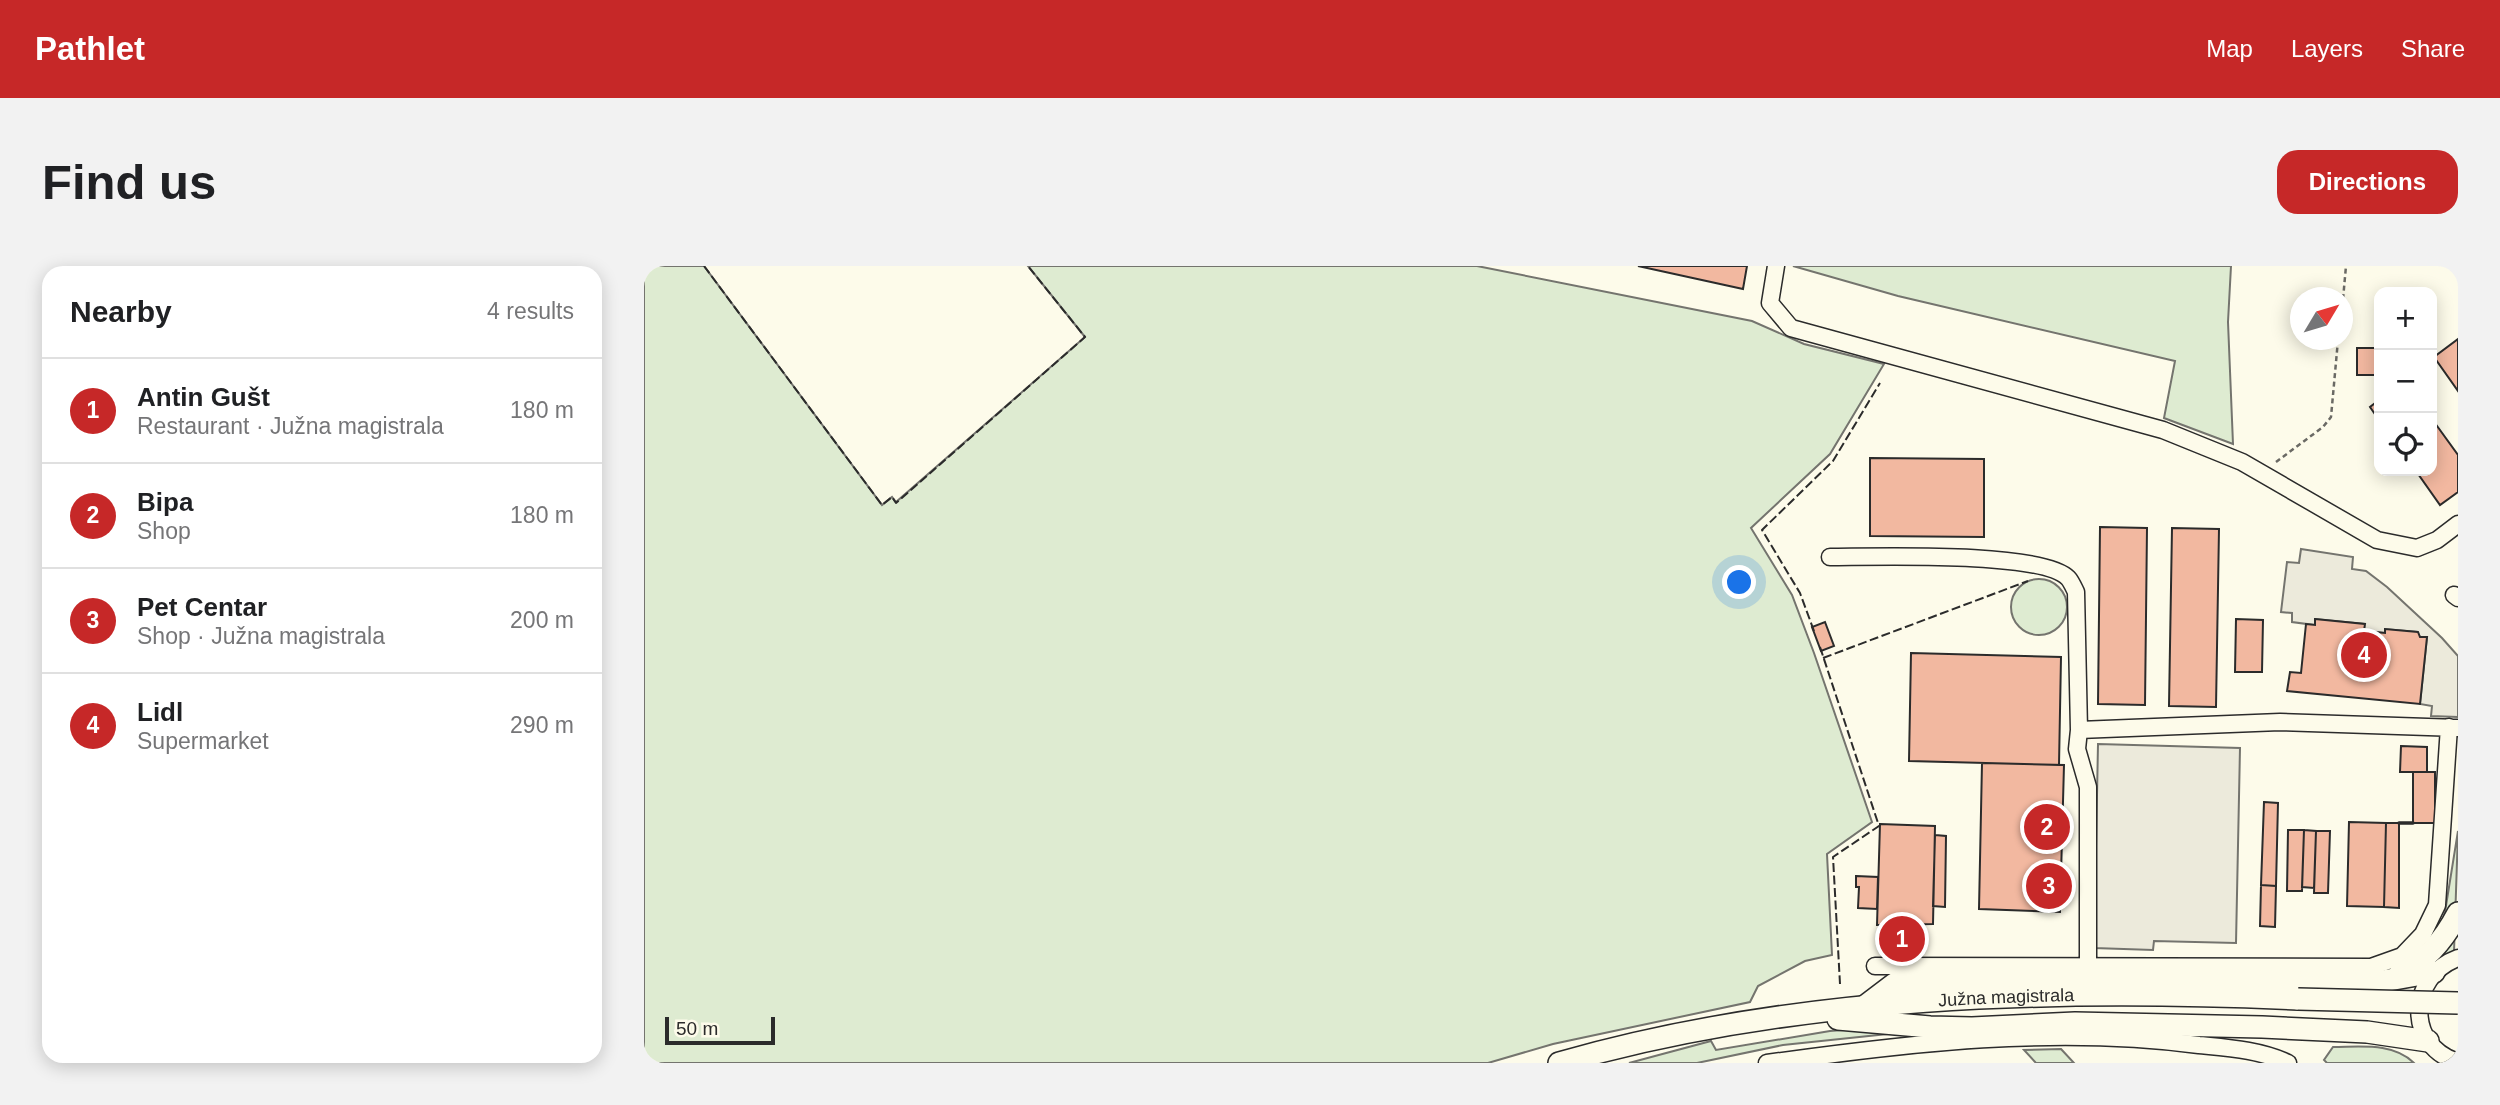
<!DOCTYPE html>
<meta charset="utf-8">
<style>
:root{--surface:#fff;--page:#f2f2f2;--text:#202124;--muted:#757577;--line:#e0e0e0;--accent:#c62828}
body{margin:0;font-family:Helvetica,sans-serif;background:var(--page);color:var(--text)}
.controls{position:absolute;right:21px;top:21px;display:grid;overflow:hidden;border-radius:14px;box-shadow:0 4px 18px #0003}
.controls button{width:63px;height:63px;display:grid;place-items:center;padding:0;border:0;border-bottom:2px solid var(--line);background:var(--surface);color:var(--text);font:35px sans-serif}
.compass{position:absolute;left:1646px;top:21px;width:63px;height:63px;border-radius:50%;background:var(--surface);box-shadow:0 4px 18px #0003;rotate:52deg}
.scale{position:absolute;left:21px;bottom:18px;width:110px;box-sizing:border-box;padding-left:7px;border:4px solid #2b2b2b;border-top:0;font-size:19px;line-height:24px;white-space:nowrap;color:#2b2b2b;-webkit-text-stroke:5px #fdfbea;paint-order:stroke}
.you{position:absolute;left:1096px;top:317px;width:24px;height:24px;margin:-18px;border:5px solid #fff;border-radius:50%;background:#1a73e8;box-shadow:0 0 0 10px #1a73e833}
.badge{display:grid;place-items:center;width:46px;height:46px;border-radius:50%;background:var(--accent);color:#fff;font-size:23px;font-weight:700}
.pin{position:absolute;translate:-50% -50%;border:4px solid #fff;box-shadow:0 2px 7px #0006}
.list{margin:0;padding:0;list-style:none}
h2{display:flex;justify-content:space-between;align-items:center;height:91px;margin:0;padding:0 28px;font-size:30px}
h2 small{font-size:23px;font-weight:400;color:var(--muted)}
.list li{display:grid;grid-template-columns:46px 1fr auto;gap:21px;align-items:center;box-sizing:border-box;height:105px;padding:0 28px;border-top:2px solid var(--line)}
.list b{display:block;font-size:26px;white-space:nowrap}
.list p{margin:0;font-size:23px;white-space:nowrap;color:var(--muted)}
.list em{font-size:23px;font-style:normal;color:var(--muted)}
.icon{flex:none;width:38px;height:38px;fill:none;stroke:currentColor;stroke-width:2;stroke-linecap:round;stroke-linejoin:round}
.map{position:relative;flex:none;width:1814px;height:797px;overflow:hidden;border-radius:21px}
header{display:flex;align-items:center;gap:42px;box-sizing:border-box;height:98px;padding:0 35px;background:var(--accent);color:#fff}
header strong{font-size:33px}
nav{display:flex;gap:38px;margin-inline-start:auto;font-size:24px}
.intro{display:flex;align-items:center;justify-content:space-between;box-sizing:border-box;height:168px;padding:0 42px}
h1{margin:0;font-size:49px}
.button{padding:18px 32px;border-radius:21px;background:var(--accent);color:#fff;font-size:24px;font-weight:700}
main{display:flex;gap:42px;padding:0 42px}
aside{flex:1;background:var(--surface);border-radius:21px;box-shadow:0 4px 18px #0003}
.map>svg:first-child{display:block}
.green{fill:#deebd1;stroke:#74746e;stroke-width:2}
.parking{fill:#eceadb;stroke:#74746e;stroke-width:2}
.building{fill:#f2b8a0;stroke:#2b2b2b;stroke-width:2}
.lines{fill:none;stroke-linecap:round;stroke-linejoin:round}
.minor-casing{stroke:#2b2b2b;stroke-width:19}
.major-casing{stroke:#2b2b2b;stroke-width:24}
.path{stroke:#6a6964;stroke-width:2.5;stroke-dasharray:5 3.5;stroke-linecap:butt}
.minor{stroke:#fdfbea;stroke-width:16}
.major{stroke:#fdfbea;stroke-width:21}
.major-bridge-casing{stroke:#2b2b2b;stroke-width:24;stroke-linecap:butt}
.major-bridge{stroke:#fdfbea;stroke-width:21}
.fence{stroke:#2b2b2b;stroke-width:2;stroke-dasharray:9 3.5;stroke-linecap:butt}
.wall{stroke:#2b2b2b;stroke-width:3.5}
.labels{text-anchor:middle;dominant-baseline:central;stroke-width:5;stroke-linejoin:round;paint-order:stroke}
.street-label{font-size:18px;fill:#2b2b2b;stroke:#fdfbea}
</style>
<header>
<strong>Pathlet</strong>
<nav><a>Map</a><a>Layers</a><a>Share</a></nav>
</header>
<div class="intro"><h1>Find us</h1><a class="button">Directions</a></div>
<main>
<aside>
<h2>Nearby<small>4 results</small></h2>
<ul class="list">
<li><span class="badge">1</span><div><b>Antin Gušt</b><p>Restaurant · Južna magistrala</p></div><em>180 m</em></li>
<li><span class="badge">2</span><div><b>Bipa</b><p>Shop</p></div><em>180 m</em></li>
<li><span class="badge">3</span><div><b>Pet Centar</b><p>Shop · Južna magistrala</p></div><em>200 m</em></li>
<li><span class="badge">4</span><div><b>Lidl</b><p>Supermarket</p></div><em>290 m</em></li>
</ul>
</aside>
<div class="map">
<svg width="1814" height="797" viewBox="0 0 1814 797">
<rect width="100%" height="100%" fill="#fdfbea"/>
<path class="green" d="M0 0H60L238 239 248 231 252 236 441 71 384 0H833L1108 55 1160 78 1240 98 1186 188 1107 262 1148 329 1170 387 1228 556 1183 588 1188 689 1161 695 1114 720 1106 736 909 778 844 797H0Z
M1149 0H1587L1584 56 1589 178 1520 152 1531 95 1254 30Z
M1367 341a28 28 0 1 1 56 0a28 28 0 1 1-56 0Z
M1814 565 1810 686 1806 703 1783 680 1796 661 1801 646Z
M1252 760 1282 764 1139 779 1053 797H985L1067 775 1072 784 1186 765Z
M1689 781C1716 781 1749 776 1770 797H1683L1680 794Z
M1417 783 1430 797H1392L1380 784Z"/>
<path class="parking" d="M1657 283 1709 291 1708 303 1722 305 1743 321 1798 372 1814 390V451L1787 450 1788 440 1776 438 1783 371H1776L1773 366 1741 363V367L1720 365V358L1671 353V359L1648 356V347L1637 346 1643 296 1655 297Z
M1454 478 1596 482 1592 677 1510 675 1509 684 1450 682Z"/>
<path class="building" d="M994 0H1103L1099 23Z
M1814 73V125L1790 91Z
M1713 82H1735V109H1713Z
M1735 134V154L1726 141Z
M1788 153 1814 189V226L1796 239 1772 205H1788Z
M1226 192 1340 193V271L1226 270Z
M1456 261 1503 262 1501 439 1454 438Z
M1528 262 1575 263 1572 441 1525 440Z
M1592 353 1619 354 1618 406H1591Z
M1671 353 1721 358 1720 365 1741 367V363L1774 366 1776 371H1783L1776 438 1643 425 1646 406 1657 407 1662 358 1671 359Z
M1181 356 1190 380 1177 385 1168 361Z
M1267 387 1417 391 1415 499 1265 495Z
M1757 480 1783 481V506H1756Z
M1338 497 1420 499 1416 646 1335 643Z
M1769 506H1791V557H1769Z
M1620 536 1634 537 1632 620 1617 619Z
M1705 556 1742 557 1740 641 1703 640Z
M1742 557H1755V642L1740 641Z
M1236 558 1291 560 1289 658 1233 659Z
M1644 564H1660L1658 625H1643Z
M1660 564 1672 565 1670 622 1658 621Z
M1672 565H1686L1684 627H1670Z
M1291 569 1302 570 1301 641 1289 640Z
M1212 610 1234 611 1233 643 1214 642 1215 621H1212Z
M1617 619 1632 620 1631 661 1616 660Z"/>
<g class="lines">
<defs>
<path id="minor" d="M1132 0 1126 37 1147 62 1519 164 1598 196 1733 274 1773 282 1793 274 1814 258
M1186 291C1229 291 1398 285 1424 312 1427 315 1430 322 1432 326L1435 464 1433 483 1444 521V701
M1810 329 1814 332
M1435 464 1636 456 1814 462
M1814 692C1764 710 1761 780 1814 796
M1231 700 1727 701 1758 690 1779 668 1793 639 1805 461
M1123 797C1266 777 1411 760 1555 779 1585 782 1616 784 1644 797"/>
<g id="major">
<path d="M1756 707C1783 695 1801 672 1814 647"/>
<path d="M1221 740 1250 718 1516 711 1648 716 1739 715 1790 706"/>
<path d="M1194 753 1286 761 1328 762 1431 757 1618 761 1723 766 1784 775"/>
<path id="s1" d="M915 797C1153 729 1408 722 1654 733"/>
</g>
</defs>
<use href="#minor" class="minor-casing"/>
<use href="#major" class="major-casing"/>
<path class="path" d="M1699 33 1702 0
M1632 196 1679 161 1687 151 1694 74"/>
<use href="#minor" class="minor"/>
<use href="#major" class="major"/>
<defs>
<path id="major-bridge" d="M1654 733 1814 737"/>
</defs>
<use href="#major-bridge" class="major-bridge-casing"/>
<use href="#major-bridge" class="major-bridge"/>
<path class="fence" d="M60 0 238 239 248 231 252 237 441 71 384 0
M1170 365 1156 327 1118 264 1189 195 1236 117
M1176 381 1235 560 1189 591 1196 718
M1179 392 1384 315"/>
<path class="wall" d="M1755 557H1769"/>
</g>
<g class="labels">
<g class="street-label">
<text stroke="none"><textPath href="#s1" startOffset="453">Južna magistrala</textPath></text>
</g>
</g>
</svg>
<div class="controls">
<button>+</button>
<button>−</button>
<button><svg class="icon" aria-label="locate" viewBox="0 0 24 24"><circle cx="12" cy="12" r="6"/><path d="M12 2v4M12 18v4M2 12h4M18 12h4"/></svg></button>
</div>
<svg class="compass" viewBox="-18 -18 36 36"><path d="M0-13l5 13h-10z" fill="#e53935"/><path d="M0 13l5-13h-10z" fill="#757577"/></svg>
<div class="scale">50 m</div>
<div class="you"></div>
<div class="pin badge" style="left:1258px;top:673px">1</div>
<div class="pin badge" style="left:1403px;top:561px">2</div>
<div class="pin badge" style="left:1405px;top:620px">3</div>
<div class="pin badge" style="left:1720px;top:389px">4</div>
</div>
</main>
